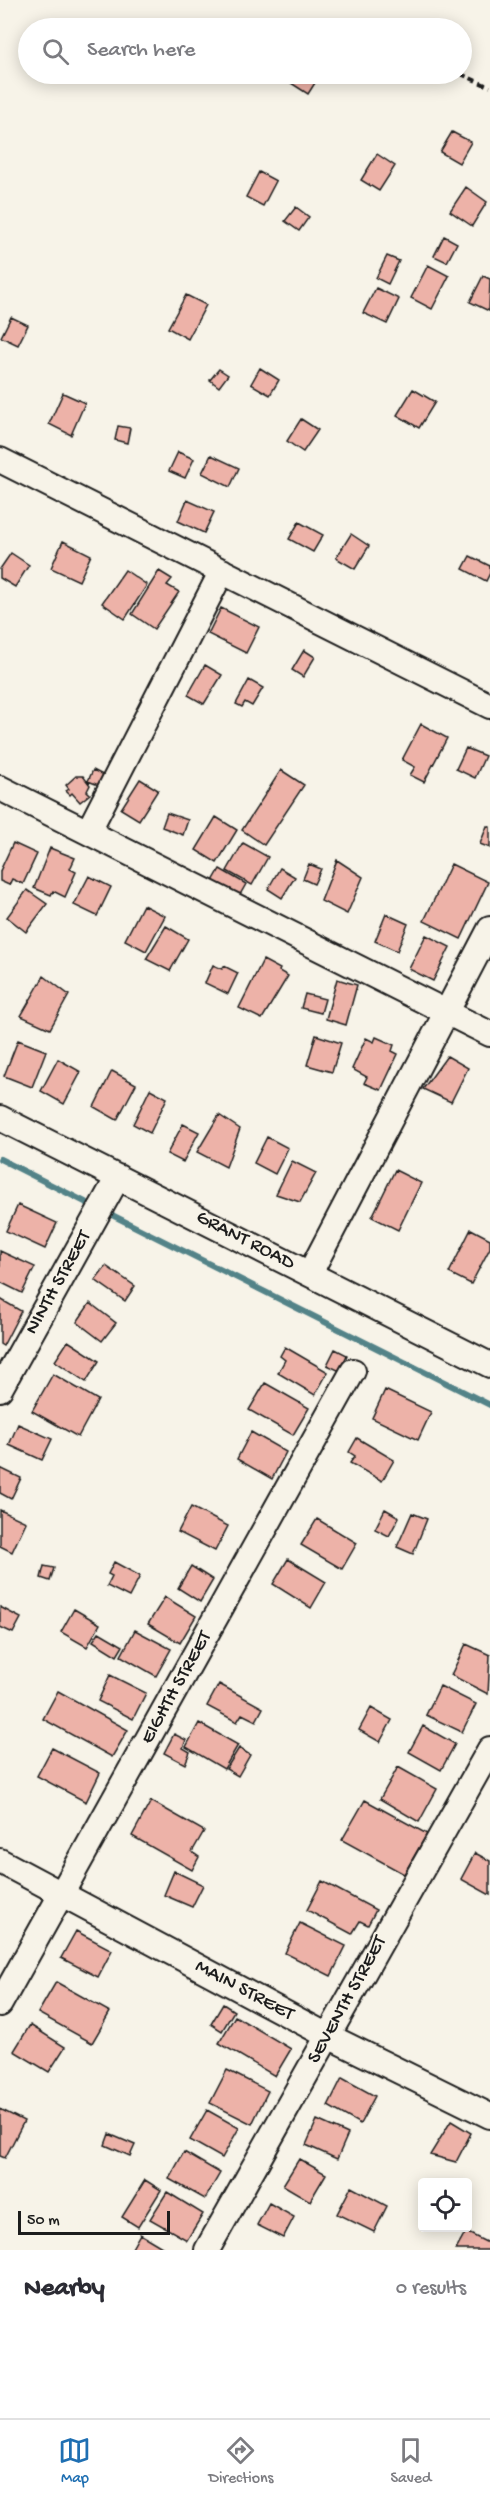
<!DOCTYPE html>
<style>
:root{--surface:#fff;--page:#f7f7f7;--text:#2b2b33;--muted:#7c7c81;--line:#e1e1e2;--accent:#1f6fb2}
body{margin:0;font-family:"Gochi Hand",sans-serif;background:var(--page);color:var(--text)}
.controls{position:absolute;right:18px;bottom:18px;display:grid;overflow:hidden;border-radius:6px;box-shadow:0 3px 15px #0003}
.controls button{width:54px;height:54px;display:grid;place-items:center;padding:0;border:0;border-bottom:2px solid var(--line);background:var(--surface);color:var(--text);font:30px sans-serif}
.scale{position:absolute;left:18px;bottom:15px;width:152px;box-sizing:border-box;padding-left:6px;border:3px solid #1c1c1c;border-top:0;font-size:16px;line-height:21px;white-space:nowrap;color:#1c1c1c;-webkit-text-stroke:4px #f7f3e8;paint-order:stroke}
.list{margin:0;padding:0;list-style:none}
h2{display:flex;justify-content:space-between;align-items:center;height:78px;margin:0;padding:0 24px;font-size:26px}
h2 small{font-size:20px;font-weight:400;color:var(--muted)}
.icon{flex:none;width:33px;height:33px;fill:none;stroke:currentColor;stroke-width:2;stroke-linecap:round;stroke-linejoin:round}
.map{position:relative;flex:none;width:490px;height:2250px;overflow:hidden}
.search{position:absolute;background:var(--surface);box-shadow:0 3px 15px #0003;left:18px;right:18px;top:18px;height:66px;display:flex;align-items:center;gap:15px;box-sizing:border-box;padding:0 21px;border-radius:33px;color:var(--muted);font-size:22px}
.sheet{height:168px;background:var(--surface)}
nav{display:flex;justify-content:space-around;align-items:center;box-sizing:border-box;height:84px;border-top:2px solid var(--line);background:var(--surface);font-size:16px;color:var(--muted)}
nav a{display:grid;justify-items:center;gap:3px}
nav .on{color:var(--accent)}
.map>svg:first-child{display:block}
.lines{fill:none;stroke-linecap:round;stroke-linejoin:round}
.stream{stroke:#538388;stroke-width:6}
.building{fill:#edb2a8;stroke:#1c1c1c;stroke-width:1.5}
.minor-casing{stroke:#1c1c1c;stroke-width:28}
.path{stroke:#1c1c1c;stroke-width:4;stroke-dasharray:6 4.5;stroke-linecap:butt}
.minor{stroke:#f7f3e8;stroke-width:24}
.labels{text-anchor:middle;dominant-baseline:central;stroke-width:4.5;stroke-linejoin:round;paint-order:stroke}
.street-label{font-size:20px;fill:#1c1c1c;stroke:#f7f3e8}
</style>
<div class="map">
<svg width="490" height="2250" viewBox="0 0 490 2250">
<rect width="100%" height="100%" fill="#f7f3e8"/>
<filter id="ink" filterUnits="userSpaceOnUse"><feTurbulence type="fractalNoise" baseFrequency=".0167" numOctaves="2"/><feDisplacementMap in="SourceGraphic" scale="12" xChannelSelector="R" yChannelSelector="G"/><feConvolveMatrix kernelMatrix="1 2 1 2 8 2 1 2 1" color-interpolation-filters="sRGB"/></filter>
<g filter="url(#ink)">
<g class="lines">
<path class="stream" d="M0 1159 95 1207
M104 1211 490 1405"/>
</g>
<path class="building" d="M296 74H318L320 75 308 94 291 83Z
M452 132 471 142 459 163 440 152Z
M377 154 395 166 379 191 361 180Z
M259 172 276 181 263 206 246 197Z
M466 187 487 202 472 226 450 211Z
M296 207 309 217 299 231 285 221Z
M444 236 457 243 447 262 434 256Z
M387 256 399 261 388 284 376 278Z
M428 265 449 276 432 309 411 298Z
M483 276 490 279 489 311 470 302Z
M376 288 399 299 387 324 363 313Z
M186 295 206 305 188 339 168 328Z
M11 317 28 325 18 345 1 337Z
M260 368 279 380 270 395 251 384Z
M219 369 228 375 219 387 210 380Z
M413 389 435 402 419 428 397 415Z
M63 393 85 403 71 435 49 424Z
M301 419 318 430 303 452 287 441Z
M118 426 130 428 127 443 115 440Z
M178 452 194 459 185 478 169 471Z
M211 455 239 468 230 487 202 473Z
M187 500 214 512 204 533 178 521Z
M299 522 323 535 313 552 289 539Z
M351 534 369 546 355 569 336 558Z
M63 541 91 555 79 581 51 568Z
M11 553 29 565 15 587 0 578V569Z
M470 556 490 566V573L486 581 463 569Z
M125 570 147 585 125 619 102 603Z
M159 571 172 579 167 585 179 592 154 629 132 614Z
M221 608 259 627 246 653 208 634Z
M304 650 315 657 303 677 292 670Z
M205 665 222 675 204 704 188 695Z
M249 680 263 688 252 706 245 702 242 707 236 704Z
M421 724 447 738 424 782 410 775 415 767 402 760Z
M466 748 485 756 475 778 456 769Z
M93 770 105 776 101 786 88 781Z
M281 770 304 785 264 845 242 830Z
M76 776H83L90 785 87 791 90 794 80 802 72 793 70 795 66 791 69 789 66 785Z
M140 779 158 790 139 820 121 809Z
M167 813 188 820 183 835 162 827Z
M216 817 237 830 217 863 196 850Z
M487 826 490 827V848L480 844Z
M13 843 37 854 23 884 12 879 9 885 0 881V871Z
M243 843 268 857 252 885 227 871Z
M50 848 75 858 70 869 76 872 65 897 53 891 51 895 34 888Z
M337 860 363 877 347 914 321 901Z
M309 864 321 869 314 884 303 879Z
M451 864 488 882 461 939 424 921Z
M280 868 295 877 282 898 268 889Z
M220 869 246 884 238 898 212 883Z
M89 876 111 887 97 916 74 905Z
M27 890 47 904 26 932 7 917Z
M143 905 165 916 146 951 125 940Z
M386 914 408 924 397 951 375 941Z
M166 926 188 939 170 971 146 959Z
M426 935 450 947 433 981 409 969Z
M263 960 280 969 279 971 288 976 262 1019 239 1008Z
M213 965 222 969 224 966 238 973 228 994 205 983Z
M44 976 69 995 50 1029 21 1016Z
M337 979 357 985 346 1025 326 1019Z
M305 994 325 999 321 1013 301 1008Z
M316 1035 341 1043 332 1072 307 1065Z
M376 1037 394 1045 392 1051 398 1054 381 1090 364 1083 367 1077 352 1069 366 1038 374 1042Z
M18 1040 46 1051 32 1087 4 1076Z
M447 1056 468 1068 451 1102 423 1089Z
M58 1059 81 1072 64 1104 41 1091Z
M112 1071 136 1084 117 1120 94 1107Z
M150 1089 167 1098 150 1133 133 1124Z
M219 1115 240 1129 226 1167 197 1152Z
M183 1124 199 1132 183 1162 167 1154Z
M267 1137 288 1148 275 1174 254 1163Z
M292 1161 316 1173 300 1202 276 1194Z
M395 1170 421 1183 398 1230 372 1217Z
M18 1205 57 1223 45 1249 6 1231Z
M471 1229 490 1239V1248L471 1284 449 1273Z
M0 1251 35 1267 22 1293 0 1282Z
M106 1266 135 1286 125 1301 95 1280Z
M0 1299 21 1311 3 1346 0 1344Z
M90 1303 116 1323 102 1341 77 1322Z
M68 1341 99 1361 86 1382 55 1361Z
M285 1347 328 1372 315 1395 278 1373 285 1360 280 1356Z
M335 1349 347 1355 340 1371 327 1365Z
M53 1374 98 1400 78 1437 32 1411Z
M265 1383 309 1408 293 1435 249 1410Z
M385 1390 431 1412 418 1440 372 1418Z
M18 1424 52 1439 42 1460 9 1445Z
M251 1432 286 1452 272 1479 237 1459Z
M357 1438 394 1460 382 1481 350 1463 355 1456 349 1452Z
M0 1468 21 1478 11 1499 0 1493Z
M191 1507 228 1526 215 1551 178 1532Z
M385 1509 399 1517 389 1536 375 1529Z
M0 1510 26 1522 12 1552 0 1546Z
M412 1513 427 1519 413 1554 397 1547Z
M317 1519 357 1543 342 1569 301 1545Z
M288 1559 326 1582 311 1608 273 1584Z
M114 1562 140 1576 129 1597 107 1586 112 1576 108 1574Z
M44 1566 54 1568 50 1581 41 1578Z
M191 1566 213 1580 200 1602 178 1588Z
M165 1597 196 1616 180 1643 148 1624Z
M0 1607 21 1618 13 1633 0 1627Z
M74 1609 100 1624 87 1647 61 1632Z
M135 1630 171 1649 156 1676 121 1656Z
M99 1632 123 1646 117 1656 93 1641Z
M466 1644 490 1655 488 1694 451 1675Z
M110 1675 146 1693 133 1719 98 1701Z
M219 1684 263 1708 256 1721 242 1714 237 1722 207 1706Z
M440 1686 476 1704 462 1732 426 1715Z
M58 1691 128 1730 112 1757 43 1719Z
M371 1708 392 1720 380 1742 359 1730Z
M199 1723 238 1745 224 1769 186 1747Z
M423 1726 455 1744 441 1770 409 1752Z
M174 1734 186 1740 183 1748 190 1752 185 1764 164 1753Z
M52 1748 100 1773 86 1802 37 1776Z
M239 1748 250 1755 238 1776 226 1769Z
M398 1767 437 1789 419 1822 380 1799Z
M365 1800 427 1834 404 1874 342 1840Z
M151 1801 204 1831 192 1852 199 1857 192 1870 132 1836Z
M475 1853 490 1861V1895L461 1879Z
M174 1871 203 1885 192 1907 164 1895Z
M322 1881 376 1910 368 1925 360 1921 352 1934 307 1910Z
M300 1923 346 1946 331 1976 285 1953Z
M76 1931 112 1950 98 1977 61 1958Z
M56 1982 110 2012 92 2043 38 2013Z
M223 2004 234 2011 222 2031 211 2024Z
M235 2016 291 2049 275 2076 219 2043Z
M30 2025 65 2047 49 2072 14 2051Z
M227 2070 268 2091 252 2124 210 2103Z
M342 2078 375 2096 360 2124 328 2106Z
M0 2109 24 2121 5 2158 0 2156Z
M207 2110 239 2128 222 2158 190 2140Z
M317 2120 348 2134 337 2159 306 2145Z
M451 2121 471 2133 456 2162 430 2155Z
M109 2134 135 2145 130 2156 105 2145Z
M184 2152 220 2173 205 2199 169 2179Z
M299 2159 326 2174 310 2201 283 2185Z
M145 2180 161 2190 138 2227 122 2217Z
M351 2187 387 2206 374 2232 337 2214Z
M167 2192 203 2214 187 2240 150 2219Z
M269 2203 294 2217 283 2238 257 2225Z
M466 2232 490 2244V2250H456Z
M140 2234 167 2250H131Z"/>
<g class="lines">
<defs>
<path id="minor" d="M0 460 490 706
M0 788 490 1034
M88 832 222 571
M0 1118 490 1365
M310 1273 490 929
M0 1389 118 1177
M0 1861 328 2036 490 2116
M0 2004 353 1371
M207 2250 490 1749"/>
</defs>
<use href="#minor" class="minor-casing"/>
<path class="path" d="M366 28H367
M461 74 490 87"/>
<use href="#minor" class="minor"/>
</g>
</g>
<g class="labels">
<g class="street-label">
<text transform="translate(245 1241) rotate(27)">GRANT ROAD</text>
<text transform="translate(59 1283) rotate(-61)">NINTH STREET</text>
<text transform="translate(177 1688) rotate(-61)">EIGHTH STREET</text>
<text transform="translate(244 1991) rotate(28)">MAIN STREET</text>
<text transform="translate(348 2000) rotate(-61)">SEVENTH STREET</text>
</g>
</g>
</svg>
<div class="controls">
<button><svg class="icon" aria-label="locate" viewBox="0 0 24 24"><circle cx="12" cy="12" r="6"/><path d="M12 2v4M12 18v4M2 12h4M18 12h4"/></svg></button>
</div>
<div class="scale">50 m</div>
<div class="search"><svg class="icon" aria-label="search" viewBox="0 0 24 24"><circle cx="10" cy="10" r="6"/><path d="M15 15l6 6"/></svg>Search here</div>
</div>
<section class="sheet">
<h2>Nearby<small>0 results</small></h2>
<ul class="list">
</ul>
</section>
<nav>
<a class="on"><svg class="icon" aria-label="map" viewBox="0 0 24 24"><path d="M3 6l6-2 6 2 6-2v14l-6 2-6-2-6 2zM9 4v14M15 6v14"/></svg>Map</a>
<a><svg class="icon" aria-label="directions" viewBox="0 0 24 24"><path d="M12 3l9 9-9 9-9-9zM9 14v-3h6M13 9l2 2-2 2"/></svg>Directions</a>
<a><svg class="icon" aria-label="saved" viewBox="0 0 24 24"><path d="M7 4h10v16l-5-4-5 4z"/></svg>Saved</a>
</nav>
